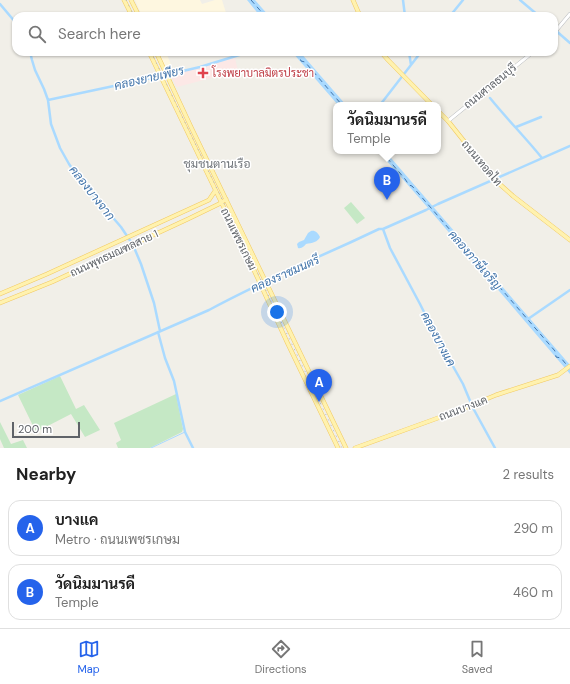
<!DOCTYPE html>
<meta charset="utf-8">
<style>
:root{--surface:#fff;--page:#f2f2f2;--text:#222;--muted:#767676;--line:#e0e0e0;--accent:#2563eb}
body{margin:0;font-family:"DM Sans",Sarabun,sans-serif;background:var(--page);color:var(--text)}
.scale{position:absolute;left:12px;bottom:10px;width:68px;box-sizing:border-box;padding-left:4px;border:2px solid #5f6368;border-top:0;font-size:11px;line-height:14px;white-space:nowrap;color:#5f6368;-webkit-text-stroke:3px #fff;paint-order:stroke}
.you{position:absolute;left:277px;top:312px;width:14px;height:14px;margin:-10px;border:3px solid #fff;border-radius:50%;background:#1a73e8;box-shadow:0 0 0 6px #1a73e833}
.badge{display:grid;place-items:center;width:26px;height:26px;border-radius:50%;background:var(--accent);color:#fff;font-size:13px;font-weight:700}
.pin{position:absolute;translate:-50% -33px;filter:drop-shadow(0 1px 2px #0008)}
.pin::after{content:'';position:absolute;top:21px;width:14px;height:12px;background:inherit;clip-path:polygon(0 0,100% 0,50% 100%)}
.popup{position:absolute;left:333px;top:102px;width:108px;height:52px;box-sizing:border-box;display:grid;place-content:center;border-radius:8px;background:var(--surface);filter:drop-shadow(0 1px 3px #0005);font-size:13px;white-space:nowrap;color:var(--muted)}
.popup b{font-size:15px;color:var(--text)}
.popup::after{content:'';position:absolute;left:50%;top:100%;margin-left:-8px;border:8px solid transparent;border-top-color:var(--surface)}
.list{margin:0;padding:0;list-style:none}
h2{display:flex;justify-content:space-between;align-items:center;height:52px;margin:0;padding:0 16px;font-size:17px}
h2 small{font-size:13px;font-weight:400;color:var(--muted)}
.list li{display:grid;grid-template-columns:26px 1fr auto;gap:12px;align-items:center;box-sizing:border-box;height:56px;margin:0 8px 8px;padding:0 8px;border:1px solid var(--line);border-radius:12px}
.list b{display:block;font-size:15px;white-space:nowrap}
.list p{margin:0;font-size:13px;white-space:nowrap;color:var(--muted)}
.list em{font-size:13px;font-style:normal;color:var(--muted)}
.icon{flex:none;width:22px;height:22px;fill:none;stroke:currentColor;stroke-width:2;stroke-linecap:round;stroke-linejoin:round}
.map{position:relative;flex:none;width:570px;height:448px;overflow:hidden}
.search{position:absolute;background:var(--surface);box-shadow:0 1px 3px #0004;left:12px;right:12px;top:12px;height:44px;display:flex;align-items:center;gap:10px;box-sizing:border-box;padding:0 14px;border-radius:12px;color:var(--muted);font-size:15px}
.sheet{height:180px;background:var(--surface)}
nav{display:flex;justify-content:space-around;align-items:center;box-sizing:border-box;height:56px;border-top:1px solid var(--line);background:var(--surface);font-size:11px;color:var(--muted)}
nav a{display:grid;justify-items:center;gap:2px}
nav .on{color:var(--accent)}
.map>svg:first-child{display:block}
.commercial{fill:#fef7e0}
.medical{fill:#fce8e6}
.green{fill:#c5e8c5}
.water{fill:#aadaff}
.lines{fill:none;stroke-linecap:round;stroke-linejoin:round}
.stream{stroke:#aadaff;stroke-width:1}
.canal{stroke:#aadaff;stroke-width:2.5}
.ferry{stroke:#4174aa;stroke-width:1;stroke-dasharray:5 4;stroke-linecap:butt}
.minor-casing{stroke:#b5b8bc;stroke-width:4}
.major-casing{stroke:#f2c960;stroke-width:4.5}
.minor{stroke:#fff;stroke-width:3}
.major{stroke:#fff2af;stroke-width:3.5}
.rail{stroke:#b6b7b8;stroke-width:1;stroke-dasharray:1 5;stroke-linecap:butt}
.health-dot{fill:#e0444e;stroke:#fff;stroke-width:1.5}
.labels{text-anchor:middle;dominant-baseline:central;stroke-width:3;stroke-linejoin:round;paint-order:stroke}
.health-label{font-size:11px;fill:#be3a42;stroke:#fff;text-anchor:start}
.street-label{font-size:11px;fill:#5f6368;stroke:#fff}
.water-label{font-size:12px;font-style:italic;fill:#4174aa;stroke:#fff}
.neighbourhood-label{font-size:12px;fill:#70757a;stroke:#fff}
</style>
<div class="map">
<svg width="570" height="448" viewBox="0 0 570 448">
<rect width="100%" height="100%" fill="#f1efe8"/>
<path class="commercial" d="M135 0H200L202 4 215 0H222L227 16H142Z
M157 52H166L174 72 167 73Z"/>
<path class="medical" d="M235 58 238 71 177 87 170 75Z"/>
<path class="green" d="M351 202 365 218 357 224 344 208Z
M60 376 76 409 84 405 100 430 85 437 71 414 36 432 18 395Z
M176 394 183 429 182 432 150 448H118L116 443 121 440 114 423Z
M0 422 11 444 23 440 27 448H4L0 439Z"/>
<path class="water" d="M247 0H255L269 16H260Z
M292 52H300L346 105H338Z
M378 151H385L570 365V374L422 201Z
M311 231C315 230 318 233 320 237 318 242 312 243 306 244 304 246 302 249 298 248L297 244 299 242 304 240 308 233Z"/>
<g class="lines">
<path class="stream" d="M151 448 185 432"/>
<path class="canal" d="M403 0 405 16
M520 0 539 16
M0 4 16 23
M450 16 463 0
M554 29 570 43
M30 52 32 60 35 70 44 89 48 100 51 124 60 148 69 164 78 177 121 227 133 245 141 264 154 303 160 331
M409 52 411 65
M490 98C507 119 525 137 542 158
M48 100 170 74 200 67 249 52
M380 105 421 52
M516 127 541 117
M383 229 390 248 420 304 437 338 463 384 473 408 495 448
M528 319 570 290
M158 332 165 358 174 381 185 432 193 448
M0 401 209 310C242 292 277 276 311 260 334 250 356 240 379 229H383L426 210 438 204 570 146"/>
<path class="ferry" d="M251 0 265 16
M296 52 299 55 301 61 305 62 342 105
M381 151 405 179 409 185 412 186 555 351 556 357 561 358 570 369"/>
<defs>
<path id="minor" d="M554 33 570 14
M448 121 533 52"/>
<path id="major" d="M124 0 132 16
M131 0 139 16
M353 0 360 16
M149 52 253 268 287 342 338 448
M156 52 191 127 346 448
M381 52 388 60 432 105
M438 111 448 121 495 180 513 196 570 240
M0 294 47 274 209 200 215 191
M0 303 52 282 188 219 221 203 226 199
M355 448 460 410 496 395 558 375 570 366"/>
</defs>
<use href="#minor" class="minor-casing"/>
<use href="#major" class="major-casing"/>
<use href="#minor" class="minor"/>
<use href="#major" class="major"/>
<path class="rail" d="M126 0 134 16
M151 52 342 448"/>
</g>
<path class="health-dot" d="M201 67h4v4h4v4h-4v4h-4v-4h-4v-4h4z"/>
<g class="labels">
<g class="health-label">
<text x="212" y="73">โรงพยาบาลมิตรประชา</text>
</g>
<g class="street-label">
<text transform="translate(490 86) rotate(-39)">ถนนศาลธนบุรี</text>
<text transform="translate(482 163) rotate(50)">ถนนเทอดไท</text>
<text transform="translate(239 239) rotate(64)">ถนนเพชรเกษม</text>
<text transform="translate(114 253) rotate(-25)">ถนนพุทธมณฑลสาย 1</text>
<text transform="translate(463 408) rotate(-21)">ถนนบางแค</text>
</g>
<g class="water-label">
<text transform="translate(149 78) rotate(-13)">คลองยายเพียร</text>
<text transform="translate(92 193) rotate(52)">คลองบางจาก</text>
<text transform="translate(475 260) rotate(49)">คลองภาษีเจริญ</text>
<text transform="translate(285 274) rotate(-24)">คลองราชมนตรี</text>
<text transform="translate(438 339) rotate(62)">คลองบางแค</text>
</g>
<g class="neighbourhood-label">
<text x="217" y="164">ชุมชนตานเรือ</text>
</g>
</g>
</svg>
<div class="scale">200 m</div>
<div class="you"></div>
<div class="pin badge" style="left:319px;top:402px">A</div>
<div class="pin badge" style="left:387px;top:200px">B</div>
<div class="popup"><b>วัดนิมมานรดี</b>Temple</div>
<div class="search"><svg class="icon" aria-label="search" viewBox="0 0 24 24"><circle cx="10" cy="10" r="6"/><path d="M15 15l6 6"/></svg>Search here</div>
</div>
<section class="sheet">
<h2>Nearby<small>2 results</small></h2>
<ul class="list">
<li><span class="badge">A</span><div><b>บางแค</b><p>Metro · ถนนเพชรเกษม</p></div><em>290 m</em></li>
<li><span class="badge">B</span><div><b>วัดนิมมานรดี</b><p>Temple</p></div><em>460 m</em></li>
</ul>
</section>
<nav>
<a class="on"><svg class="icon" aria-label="map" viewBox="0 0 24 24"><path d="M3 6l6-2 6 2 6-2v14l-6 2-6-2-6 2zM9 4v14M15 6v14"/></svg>Map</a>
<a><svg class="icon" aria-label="directions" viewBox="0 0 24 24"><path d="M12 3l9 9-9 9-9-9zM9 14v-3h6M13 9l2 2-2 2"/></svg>Directions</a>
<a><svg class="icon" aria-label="saved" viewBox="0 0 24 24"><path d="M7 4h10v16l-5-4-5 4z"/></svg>Saved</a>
</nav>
